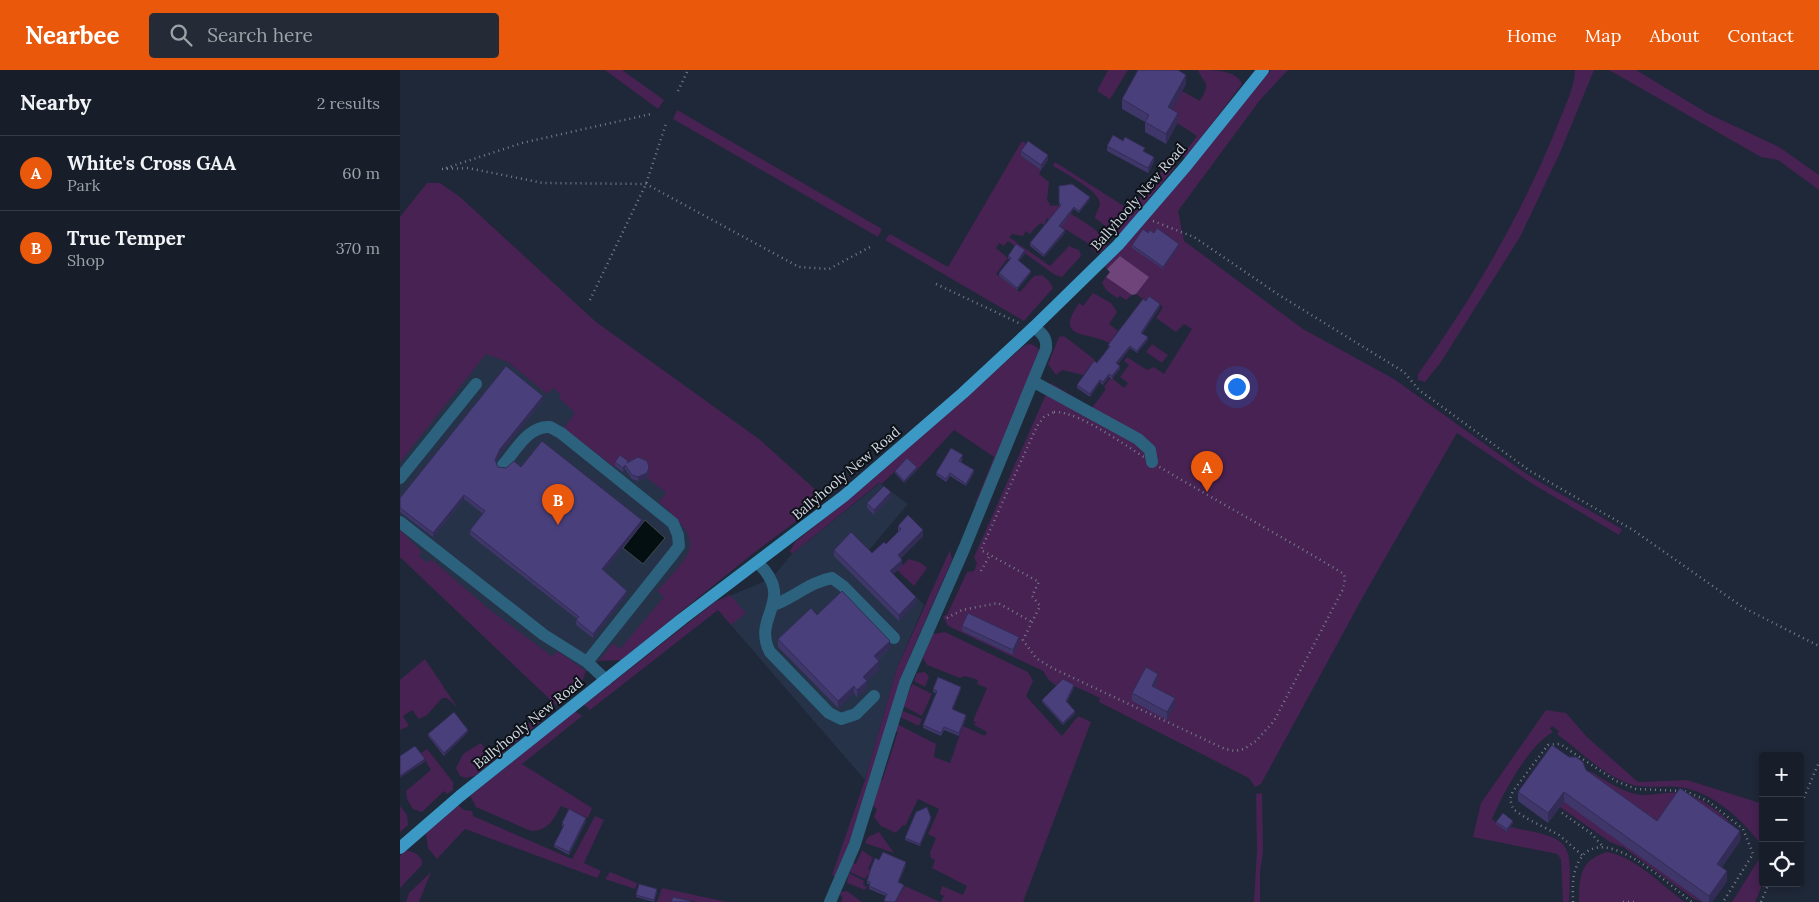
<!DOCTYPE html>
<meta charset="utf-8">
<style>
:root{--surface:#171e2a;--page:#242b36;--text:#f1f3f6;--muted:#9ea2a8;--line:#363c47;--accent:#ea580c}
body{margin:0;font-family:Lora,serif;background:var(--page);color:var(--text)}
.controls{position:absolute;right:15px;bottom:15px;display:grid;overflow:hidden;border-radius:5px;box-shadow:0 2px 8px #0003}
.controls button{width:45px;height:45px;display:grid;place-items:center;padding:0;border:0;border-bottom:1px solid var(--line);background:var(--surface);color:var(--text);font:25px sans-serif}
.you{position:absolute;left:836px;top:316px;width:18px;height:18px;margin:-12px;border:4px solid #fff;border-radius:50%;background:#1a73e8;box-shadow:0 0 0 8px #1a73e833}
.badge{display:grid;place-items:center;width:32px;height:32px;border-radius:50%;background:var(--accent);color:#fff;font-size:16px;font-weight:700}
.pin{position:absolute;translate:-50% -41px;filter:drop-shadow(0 1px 2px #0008)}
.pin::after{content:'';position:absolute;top:26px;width:18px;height:15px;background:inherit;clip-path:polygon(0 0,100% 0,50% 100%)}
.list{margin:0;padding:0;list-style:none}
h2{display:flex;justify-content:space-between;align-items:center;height:65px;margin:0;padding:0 20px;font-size:21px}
h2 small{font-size:16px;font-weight:400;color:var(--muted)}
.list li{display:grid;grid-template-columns:32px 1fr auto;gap:15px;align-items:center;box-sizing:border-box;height:75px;padding:0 20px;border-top:1px solid var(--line)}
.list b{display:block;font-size:19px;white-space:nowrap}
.list p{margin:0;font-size:16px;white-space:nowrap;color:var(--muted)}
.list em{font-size:16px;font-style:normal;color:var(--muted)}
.icon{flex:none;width:28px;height:28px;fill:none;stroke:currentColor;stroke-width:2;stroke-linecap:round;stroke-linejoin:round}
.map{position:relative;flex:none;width:1419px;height:832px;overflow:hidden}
header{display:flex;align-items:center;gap:30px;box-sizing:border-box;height:70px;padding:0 25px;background:var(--accent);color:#fff}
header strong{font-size:24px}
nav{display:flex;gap:28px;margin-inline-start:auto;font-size:18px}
.search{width:350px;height:45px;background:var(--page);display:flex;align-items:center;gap:12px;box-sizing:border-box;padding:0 18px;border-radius:5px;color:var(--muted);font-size:19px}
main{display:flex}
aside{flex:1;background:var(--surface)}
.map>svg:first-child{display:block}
.built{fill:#263247}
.green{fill:#472252}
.forest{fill:#6e447b}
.water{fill:#030f11;stroke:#414b4f}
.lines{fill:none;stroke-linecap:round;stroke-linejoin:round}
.path{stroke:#767d8a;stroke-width:2.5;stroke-dasharray:1 4;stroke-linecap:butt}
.minor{stroke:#2c627d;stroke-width:12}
.major{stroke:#3c99c5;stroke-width:12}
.wall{fill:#3f366a}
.shaded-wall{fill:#332c56}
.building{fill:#493f7b;stroke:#332c56}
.labels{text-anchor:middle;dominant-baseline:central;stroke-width:4;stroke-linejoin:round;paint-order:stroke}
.street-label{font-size:14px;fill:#d1d7e1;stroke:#0d1118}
</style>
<header>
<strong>Nearbee</strong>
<div class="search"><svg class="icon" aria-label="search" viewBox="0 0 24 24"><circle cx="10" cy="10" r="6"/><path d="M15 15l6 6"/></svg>Search here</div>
<nav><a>Home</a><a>Map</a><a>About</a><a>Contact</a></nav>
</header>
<main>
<aside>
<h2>Nearby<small>2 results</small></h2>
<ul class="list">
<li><span class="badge">A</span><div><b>White's Cross GAA</b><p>Park</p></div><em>60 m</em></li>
<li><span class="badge">B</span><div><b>True Temper</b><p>Shop</p></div><em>370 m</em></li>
</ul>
</aside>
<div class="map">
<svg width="1419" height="832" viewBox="0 0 1419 832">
<rect width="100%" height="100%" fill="#1f2838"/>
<path class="built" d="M98 271 351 485 225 579 199 591 152 631 0 487V310Z
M480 413 508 434 469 480 524 535 497 598 465 710 318 540 315 532 363 512 376 503 392 484Z"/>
<path class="green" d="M205 0H222L264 30 258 39Z
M708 0H728L710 29 697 21Z
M798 0C814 0 837 0 842 14L786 88 782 86 797 66 768 47 782 21 800 31C812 10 804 16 798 0Z
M871 0H888L860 30 778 141 784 171 903 259 994 309 1131 407 1222 459 1219 465 1131 413 1057 363 965 523 861 714 855 717 849 708 699 632 700 628 663 611 659 618 649 610 643 601 548 556 543 546 547 545 567 502 574 501 577 493 574 487 651 313 692 338 706 319 704 317 711 307 724 318 728 313 720 307 729 295 724 291 727 287 747 300 754 297 764 304 792 259 784 254 776 262 756 248 763 237 750 227 746 231 736 224 748 207 720 186 707 199 705 196Z
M1175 0H1194L1159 85 1120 167 1041 292 1025 312 1018 310V304C1074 226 1122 144 1158 54 1164 38 1175 17 1175 0Z
M1209 0H1236L1307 43 1379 77 1419 105V120L1378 90 1361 87Z
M277 40 482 159 478 167 273 49Z
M622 71 628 75 621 86 641 100 639 104 649 112 647 130 651 136 657 135C669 144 706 161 707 176L700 183H696L686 172 647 148 644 155 640 153 630 164 626 161 623 166 612 164 609 167 650 196 669 176 679 180 681 186 662 207 655 205 608 171 604 176 599 173 596 178 608 188 596 204 620 222 634 206 642 205 649 211 653 218 624 251 485 170 490 164 548 197Z
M655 92 730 140 769 92 775 97 720 165H717L695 148C695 143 700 138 700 133 699 121 663 102 653 96Z
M27 113H40L60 127 196 252 359 369 426 429 351 485 221 590 199 591 213 573 220 579 264 527 257 521C295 479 306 474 259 432L266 423 247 408 249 401 228 396 220 390 214 397 164 358 175 343 159 328 161 325 153 318 147 324 108 292 86 284 0 392V147Z
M706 207 732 225 726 230 720 226 717 228 706 220 702 213Z
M693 223 711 233 717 242 709 254 718 261 709 273C689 261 653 271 679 233L683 236Z
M664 266 695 290 683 305 662 300 656 305 648 294 659 267Z
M631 274 638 278 639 284 577 435 575 434 594 387 554 360 517 400 507 391 481 414 479 413 392 484 390 481 395 472 474 408 617 282 625 275Z
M752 274 768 285 762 293 746 282Z
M0 460 22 482 19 486 28 493 31 489 90 540 153 587 157 581 186 601 180 617 157 636 0 487Z
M550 480 552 490 504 600 470 711 437 808 432 805 465 710 497 598Z
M509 489 521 493 527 498 514 516 497 500Z
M330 525 346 543 331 555 318 540 190 640 184 635 315 532Z
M545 562 628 602 633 611 626 626 662 666 678 646 691 652 623 832H541L544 826 540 824 542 816 563 825 567 816 532 798 535 790 531 788 530 782 536 768 528 764 539 739 518 729 505 756 503 755 496 763 481 756 474 747 477 739 473 736 479 710 482 711 498 662 495 661 497 654 536 674 534 687 550 693 563 656 585 666 587 662 574 655 576 652 573 651 587 618 577 614 578 610 565 606 560 608 527 595 523 588 533 564Z
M25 589 57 637 47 628H42L27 645 19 649 12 640 3 646 9 656 0 660V610Z
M525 602 529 607 525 617 514 611 517 603Z
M512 614 532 624 522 646 503 636Z
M145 640 149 645 75 706 66 708 60 706 56 698 63 684 81 673 91 687Z
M1146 640 1166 643 1187 667 1238 712 1287 710 1363 734V813L1355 832H1332L1361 786 1362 776C1343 750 1313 722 1280 717 1265 715 1248 719 1233 715 1205 707 1180 681 1157 664L1159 661 1152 656 1150 659 1153 662C1127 677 1104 722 1092 749L1106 762 1110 757C1172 769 1172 769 1169 832H1163L1161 789 1157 784 1073 767 1081 733Z
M175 641 182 646 122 694 192 738 188 748 161 736C154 749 148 761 131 761L76 737 70 726Z
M503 641 522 649 519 656 500 647Z
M27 679 53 712V720L47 724 44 721 22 742 13 739 7 729 6 721 31 700 21 683Z
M1190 701C1205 710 1224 724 1243 725 1256 725 1269 721 1282 723 1304 728 1328 747 1341 766L1340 771 1317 804 1184 708Z
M862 723 863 781 860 802V832H854L857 781 856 724Z
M1164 731 1303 832 1294 829 1223 777 1210 772 1160 737Z
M58 735 64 740 72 741 73 746 172 789 195 746 204 750 184 793 201 801 197 808 65 759 37 789 28 778 26 763Z
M0 736 7 745 8 755 0 762Z
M479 762 494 783 465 773 468 767Z
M6 780 17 784 22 790V795L0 818V786Z
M462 780 473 788 468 799 474 802 471 807 467 805 465 809 450 802 453 793 456 794Z
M1207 782C1236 787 1261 815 1285 832H1179C1179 807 1180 790 1207 782Z
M31 802 19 832H6L9 823Z
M210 802 237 813 235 819 205 809Z
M449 803 464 811 463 815 467 817 465 820 447 813Z
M505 816 540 832H496Z
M262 818 327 832H297L273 827 272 832H257Z
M447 821 462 832H441L443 828 440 824 441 822Z"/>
<path class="forest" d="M720 186 749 207 736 224 732 225 706 207 710 202 707 199Z"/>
<path class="water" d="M245 450 265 468 243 494 223 478Z"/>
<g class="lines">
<path class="path" d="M278 21 288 0
M46 98 122 73 251 44
M42 99 68 98 143 113 246 114 399 197 429 199 470 177
M753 151 794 167 879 225 1004 302 1019 320 1130 401 1233 460 1344 538 1419 576
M536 214 621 254
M190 230 246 114 266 54
M654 342C681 341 734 382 758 396 820 433 883 467 944 504L945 509 943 519 874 651 856 671 844 679 835 681 825 679 652 598 636 588 623 570 640 536 632 526 639 512 581 480 637 356 644 347Z
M581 501 590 485
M547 548 562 540 598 533 632 552
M1400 737 1419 692
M1162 743 1192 764 1204 778
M1182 785 1159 765 1126 748 1113 739 1110 729 1113 721 1148 675 1160 674 1216 711 1236 719 1285 721 1308 731 1343 759 1353 784 1323 832
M1173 832C1173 822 1172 810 1175 801 1193 740 1267 814 1292 832
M1223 832H1237
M1361 832 1369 813"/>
<path class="minor" d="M634 312 738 369 750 380 752 392
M103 395C116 380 129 355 150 357L161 363 273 453 278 465 279 476 273 484 187 592
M0 408 76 314
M0 452 144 565 187 592 206 610
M358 493C397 531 351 546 370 582L429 643 441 649 456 644 474 626
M374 535C395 527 410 512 432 508L443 516 494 568
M430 832 455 774 505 613 564 479 646 279C647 268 643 264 634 257"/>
<path class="major" d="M0 778 60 726 282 549 444 426 563 323 634 257 718 175 786 96 863 0"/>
</g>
<path class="wall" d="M786 14 772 39 778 52 766 74 745 62V52L722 39V29Z
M707 76 754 92 748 103 707 81Z
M621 81 648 90 641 100 621 86Z
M659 116 690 129 679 143 674 139 661 157 665 163 644 187 630 176V173L660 137 659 136Z
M748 163H754L779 176 763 199 732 178V175Z
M625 183 619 191 631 203 617 220 599 206V203L610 190 608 188V186Z
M746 231 760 237 742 264 748 270 737 283 730 278 718 294 720 299 712 309 709 307 703 315 700 312 690 327 677 318V315L709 278 708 275Z
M143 330 100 384 96 392 98 397 106 398 121 397 242 454 204 501 227 525 193 568 176 555V550L177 549 70 465V460L83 444 64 429 33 467 0 442V428Z
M563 388 561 392 574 403 566 416 550 406 546 412 536 405V403Z
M215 392H228L249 401 247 408 238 411 232 409 225 399 223 402 215 396Z
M517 400 504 413 495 403V401Z
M491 427 474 445 467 438V433Z
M498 456 523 466 501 488 502 496 493 504 516 533 499 551 434 486V480L472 483 486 474 498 462Z
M417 545 490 578 478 590 479 599 467 611V618L457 627 454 623 438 638 378 577V569Z
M562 556 619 572 613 585 562 561Z
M758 611 755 617 775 635 767 650 732 631V623Z
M674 618 667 632 675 644 663 655 642 632V630Z
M533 619H561L553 639 566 648 559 666 544 660 541 666 523 658V655L536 623 533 622Z
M68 662 44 686 28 666V664Z
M1186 700 1257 751 1340 771 1322 797 1327 811 1312 832H1303L1164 732 1148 753 1118 731V722Z
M531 750 520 776 505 770V768Z
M186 751 169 785 154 777V775L163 757 162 756V753Z
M1096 752 1113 753 1107 762 1096 754Z
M479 790 506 795 499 812 504 817 496 832H484L486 826 469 819V814H467V811Z
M257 822 254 832 236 827V825Z"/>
<path class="shaded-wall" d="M786 5V14L768 47V37Z
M778 43V52L766 74V64Z
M648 85V90L641 100V95Z
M754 87V92L748 103V98Z
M690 127V129L679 143V141Z
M674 137V139L659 158V156Z
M665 160V163L644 187V185Z
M779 174V176L763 199V197Z
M625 180V183L618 193V190Z
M631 201V203L617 220V218Z
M760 234V237L741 265V263Z
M748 267V270L737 283V281Z
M730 276V278L716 296V293Z
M720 296V299L712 309V306Z
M709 304V307L703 315V312Z
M700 310V312L690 327V324Z
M143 326V330L100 384 95 394V390L100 379Z
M225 395V399L223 402V398Z
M249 397V401L247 408 238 411V407Z
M517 397V400L504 413V411Z
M574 400V403L566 416V414Z
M491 422V427L474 445V440Z
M64 425V429L33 467V463Z
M242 450V454L202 504V499Z
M523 460V466L498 491V485Z
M502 490V496L490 507V501Z
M227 521V525L193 568V564Z
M516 527V533L499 551V545Z
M619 567V572L613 585V580Z
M490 571V578L474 593V586Z
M479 591V599L465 613 467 611V618L457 627V620L463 607Z
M758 604V611L752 623V616Z
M674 615V618L666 634V631Z
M454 616V623L438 638V631Z
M561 617V619L552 641V639Z
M775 628V635L767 650V642Z
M675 641V644L663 655V653Z
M566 645V648L559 666V663Z
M68 660V662L44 686V683Z
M25 689V692L0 708V706Z
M1164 722V732L1148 753V743Z
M186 748V751L169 785V782Z
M531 748V750L520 776V774Z
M1113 751V753L1107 762V759Z
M1340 761V771L1317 804V794Z
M506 792V795L498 814V812Z
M1327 801V811L1312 832H1309V826Z
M504 815V817L496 832H495Z"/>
<path class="building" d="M738 0H778L786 5 768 37 778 43 766 64 745 52 749 45 722 29Z
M713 65 723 71 725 67 745 78 743 81 754 87 748 98 707 76Z
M628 71 648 85 641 95 621 81Z
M672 114 690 127 679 141 674 137 659 156 665 160 644 185 630 173 661 135 659 133V116Z
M757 158 779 174 763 197 732 175 743 159 748 163 750 160 754 163Z
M616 174 625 180 618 190 631 201 617 218 599 203 611 188 608 186Z
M749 226 760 234 741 263 748 267 737 281 730 276 716 293 720 296 712 306 709 304 703 312 700 310 690 324 677 315 694 291 697 293 710 276 708 275 743 229 746 231Z
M106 296 143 326 100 379 95 390 98 397 106 398 114 391 121 397 142 371 242 450 202 499 227 521 193 564 176 550 179 547 70 460 85 441 64 425 33 463 0 438V428Z
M551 378 563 385 559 391 574 400 566 414 550 403 546 409 536 403Z
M220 385 228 391 227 393 238 387 247 391 249 397 247 403 238 407 232 405 225 395 223 398 215 392Z
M507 388 517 397 504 411 495 401Z
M484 416 491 422 474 440 467 433Z
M508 445 523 460 498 485 502 490 490 501 516 527 499 545 434 480 451 462 472 483 484 472 486 474 501 459 498 456Z
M442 521 490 571 474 586 479 591 463 607 467 611 457 620 454 616 438 631 378 569 411 538 417 545Z
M568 543 619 567 613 580 562 556Z
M746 597 758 604 752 616 775 628 767 642 732 623Z
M538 607 561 617 552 639 566 645 559 663 544 657 541 663 523 655 537 621 533 619Z
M663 609 674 615 666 631 675 641 663 653 642 630Z
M54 642 68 660 44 683 28 664Z
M1152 675 1169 687H1176L1183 692 1186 700 1257 751 1280 718 1340 761 1317 794 1327 801 1309 826 1164 722 1148 743 1118 722Z
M15 676 25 689 0 706V686Z
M527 737 531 748 520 774 505 768 516 742Z
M169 739 186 748 169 782 154 775 164 755 162 753Z
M1103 743 1113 751 1107 759 1096 752Z
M483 782 506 792 498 812 504 815 495 832H487L484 830 487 824 469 816 470 812 467 811 471 798 475 788 479 790Z
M239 814 257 819 254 830 236 825Z
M273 827 291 831V832H271Z"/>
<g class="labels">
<g class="street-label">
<text transform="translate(738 127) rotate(-49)">Ballyhooly New Road</text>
<text transform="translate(446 403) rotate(-40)">Ballyhooly New Road</text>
<text transform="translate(128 653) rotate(-39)">Ballyhooly New Road</text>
</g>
</g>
</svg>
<div class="controls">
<button>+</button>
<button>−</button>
<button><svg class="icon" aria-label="locate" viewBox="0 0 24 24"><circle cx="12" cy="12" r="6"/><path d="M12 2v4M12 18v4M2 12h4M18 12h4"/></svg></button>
</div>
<div class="you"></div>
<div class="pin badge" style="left:807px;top:422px">A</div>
<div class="pin badge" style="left:158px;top:455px">B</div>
</div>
</main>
